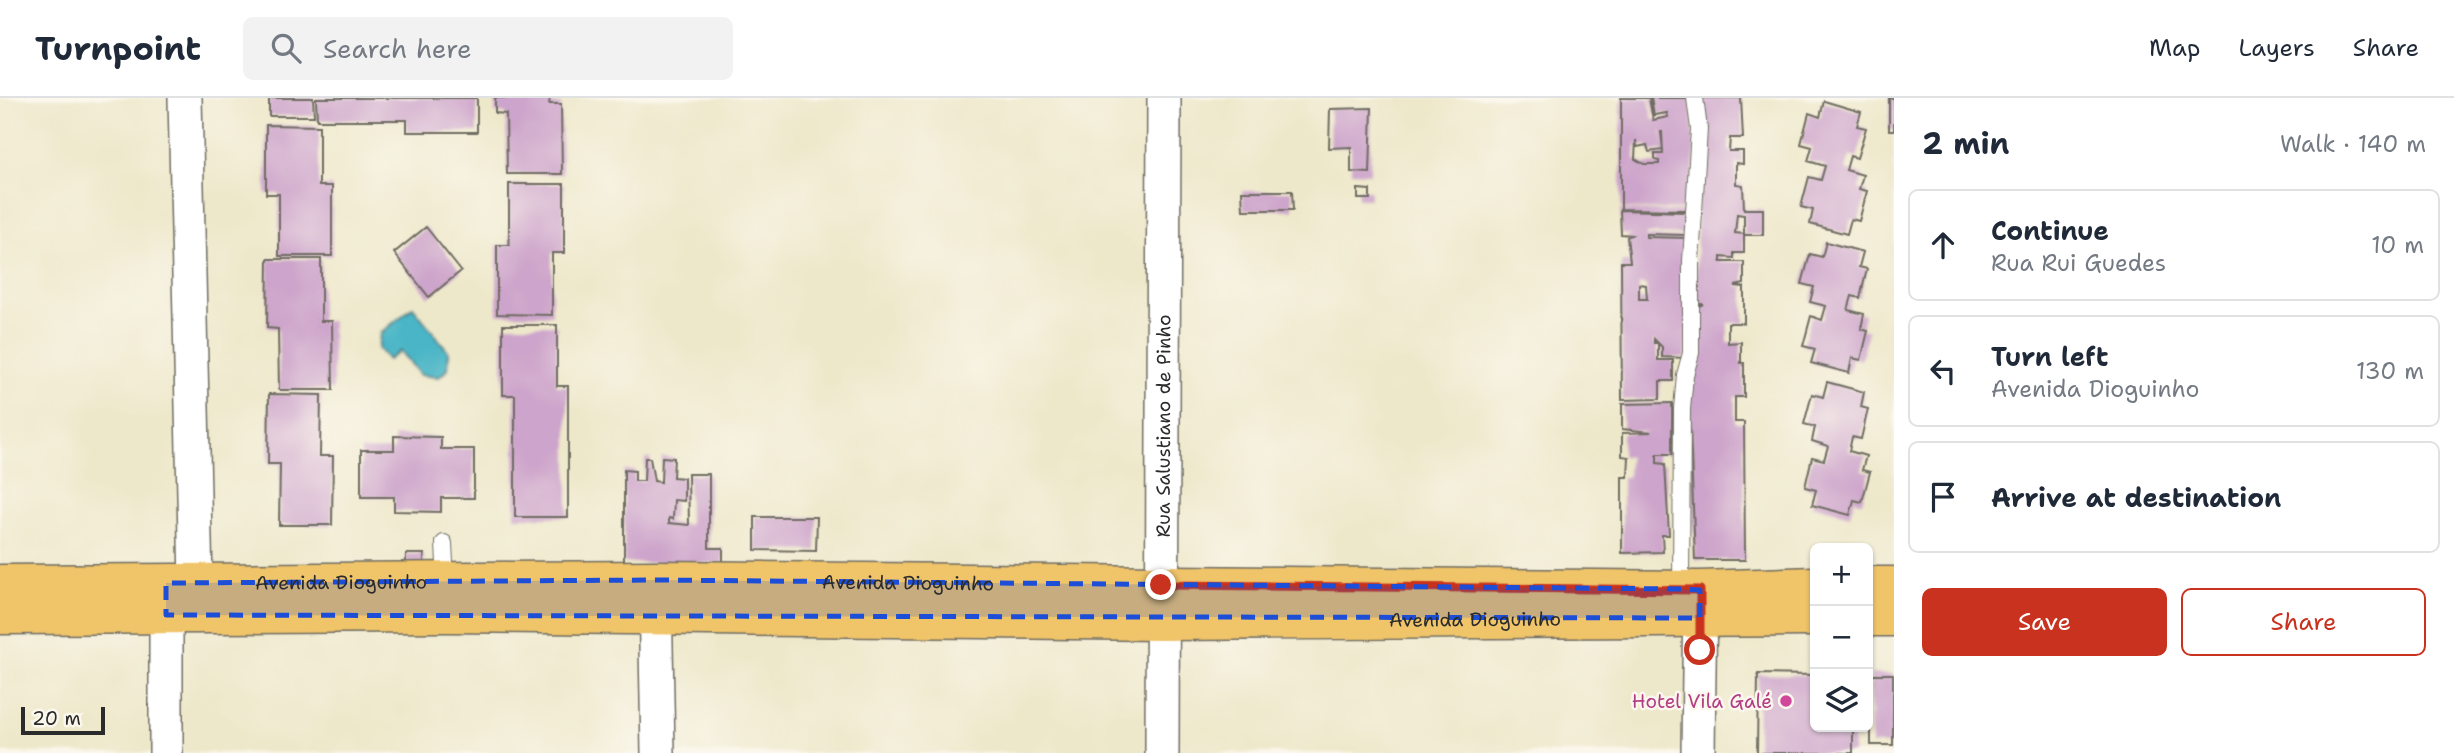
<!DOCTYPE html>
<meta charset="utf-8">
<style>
:root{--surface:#fff;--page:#f2f2f3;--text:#1f2937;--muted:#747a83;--line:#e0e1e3;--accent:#c8321e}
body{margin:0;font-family:"Shantell Sans",sans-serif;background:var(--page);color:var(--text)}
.controls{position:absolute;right:21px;bottom:21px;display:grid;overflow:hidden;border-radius:10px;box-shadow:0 2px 5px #0004}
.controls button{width:63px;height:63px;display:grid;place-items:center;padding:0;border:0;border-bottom:2px solid var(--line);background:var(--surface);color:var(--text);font:35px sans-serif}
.scale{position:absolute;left:21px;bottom:18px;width:84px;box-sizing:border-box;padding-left:7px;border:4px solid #2b2b2b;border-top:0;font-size:19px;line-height:24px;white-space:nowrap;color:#2b2b2b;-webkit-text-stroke:5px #fbf7ec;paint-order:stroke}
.stop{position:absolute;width:21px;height:21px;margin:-16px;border:5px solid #c8321e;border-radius:50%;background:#fff}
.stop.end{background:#c8321e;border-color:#fff;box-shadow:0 2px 7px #0008}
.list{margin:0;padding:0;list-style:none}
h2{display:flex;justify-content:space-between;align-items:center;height:91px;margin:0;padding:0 28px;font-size:30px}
h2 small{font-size:23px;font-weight:400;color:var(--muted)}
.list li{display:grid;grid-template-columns:46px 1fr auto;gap:21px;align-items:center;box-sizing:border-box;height:112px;margin:0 14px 14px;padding:0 14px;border:2px solid var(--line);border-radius:10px}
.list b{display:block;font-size:26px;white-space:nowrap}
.list p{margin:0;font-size:23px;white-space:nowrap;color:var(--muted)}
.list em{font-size:23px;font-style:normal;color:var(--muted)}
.actions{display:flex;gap:14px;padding:21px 28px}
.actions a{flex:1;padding:16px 0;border:2px solid var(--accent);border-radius:10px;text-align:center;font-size:24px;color:var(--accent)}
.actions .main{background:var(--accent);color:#fff}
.icon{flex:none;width:38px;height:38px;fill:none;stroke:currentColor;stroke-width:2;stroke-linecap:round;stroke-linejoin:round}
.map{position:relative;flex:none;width:1894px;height:655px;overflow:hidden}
header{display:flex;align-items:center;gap:42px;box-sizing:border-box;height:98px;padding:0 35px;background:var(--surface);border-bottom:2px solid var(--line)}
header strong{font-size:33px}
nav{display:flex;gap:38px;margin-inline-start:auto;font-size:24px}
.search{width:490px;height:63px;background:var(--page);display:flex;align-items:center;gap:18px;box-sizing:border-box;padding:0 24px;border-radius:10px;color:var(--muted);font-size:26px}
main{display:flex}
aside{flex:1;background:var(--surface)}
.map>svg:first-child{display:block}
.water{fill:#49b5c6;stroke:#3a7078;stroke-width:2}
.building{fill:#cda4cb;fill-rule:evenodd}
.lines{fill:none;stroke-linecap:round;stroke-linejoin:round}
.service-casing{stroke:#6f6d63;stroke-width:18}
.minor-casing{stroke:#6f6d63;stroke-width:36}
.primary-casing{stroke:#6f6d63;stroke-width:41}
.service{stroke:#fff;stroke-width:16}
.minor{stroke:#fff;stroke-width:33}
.primary{stroke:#f0c469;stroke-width:38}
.route{stroke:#c8321e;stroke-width:9}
.marked{fill:#1d4ed8;fill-opacity:0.2;stroke:#1d4ed8;stroke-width:5;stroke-dasharray:14 9;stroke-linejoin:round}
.hotel-dot{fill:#d1479c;stroke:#fbf7ec;stroke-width:2.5}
.labels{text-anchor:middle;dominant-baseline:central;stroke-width:5;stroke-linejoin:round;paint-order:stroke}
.street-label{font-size:19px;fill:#2b2b2b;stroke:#fbf7ec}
.hotel-label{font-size:19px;fill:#b23c85;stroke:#fbf7ec;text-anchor:end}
</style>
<header>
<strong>Turnpoint</strong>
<div class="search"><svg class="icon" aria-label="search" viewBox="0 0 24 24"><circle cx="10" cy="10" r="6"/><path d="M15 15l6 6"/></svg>Search here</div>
<nav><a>Map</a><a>Layers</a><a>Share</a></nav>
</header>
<main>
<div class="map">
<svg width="1894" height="655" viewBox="0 0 1894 655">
<rect width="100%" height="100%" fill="#fbf7ec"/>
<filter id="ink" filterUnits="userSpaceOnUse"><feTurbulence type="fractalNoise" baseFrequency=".0143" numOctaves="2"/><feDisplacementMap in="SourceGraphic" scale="14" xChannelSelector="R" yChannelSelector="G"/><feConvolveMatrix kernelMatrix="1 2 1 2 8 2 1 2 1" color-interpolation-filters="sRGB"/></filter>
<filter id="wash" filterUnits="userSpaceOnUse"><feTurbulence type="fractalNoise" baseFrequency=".00686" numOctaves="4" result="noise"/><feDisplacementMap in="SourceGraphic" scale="28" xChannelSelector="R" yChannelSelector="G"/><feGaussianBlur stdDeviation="1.57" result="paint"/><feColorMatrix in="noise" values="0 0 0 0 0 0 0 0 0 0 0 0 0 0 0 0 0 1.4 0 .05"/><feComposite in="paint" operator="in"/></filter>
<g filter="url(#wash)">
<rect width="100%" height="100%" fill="#eee8cb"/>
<path class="water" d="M413 209 449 254 448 271 439 279 420 277 400 253 388 262 378 251 380 236Z"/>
<g id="blocks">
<path class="building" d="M269 0H313L314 18H269Z
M316 0H477V34H407V22H317Z
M495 0H550L549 6H561L562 76H507L506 16 495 15Z
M1621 0H1649L1653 22 1668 19 1667 15 1654 17 1651 0H1691L1695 56 1690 112 1621 111ZM1661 34H1662L1663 56H1655V62L1659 63V66H1644L1635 61 1636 42 1637 49 1647 47 1649 54 1663 52Z
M1698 0H1741L1743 40H1730L1729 53H1743V66L1736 65V86L1743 87 1744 111H1763V137H1744V117L1737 116 1735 135 1744 136V155H1734V160L1721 159V164H1744V186L1735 188 1744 189V225H1728V245L1741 244V265H1744V299H1735V324H1744L1745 462H1695L1689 300 1697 209 1703 206H1696Z
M1889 0H1894V32H1889Z
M1824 3 1861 14 1857 28 1866 30 1857 60 1850 58 1846 72 1863 77 1859 91 1867 93 1859 123 1851 121 1847 136 1810 126 1813 112 1801 109 1809 79 1821 82 1825 68 1808 63 1812 49 1801 46 1809 15 1820 19Z
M1372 10 1370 75 1351 74V49L1329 50 1330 11Z
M266 27 319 28V88H332V158H279V96H266Z
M509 86H564V155H552V217L497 216V147H509Z
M1358 91 1370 92V101H1358Z
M1242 93H1292L1293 112H1243Z
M1620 112 1685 114 1686 137 1646 136V139L1689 140 1686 260 1662 259V249L1654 241V245H1658V262H1673V283H1660V301L1622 302 1621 164H1630L1627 139 1631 137 1621 136ZM1639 186 1646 187 1647 201H1639Z
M426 129 461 173 429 199 394 155Z
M1826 144 1863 154 1859 169 1867 171 1860 200 1852 198 1848 212 1864 216 1861 231 1868 233 1861 262 1852 260 1849 275 1811 265 1815 251 1803 248 1811 218 1822 222 1826 208 1810 204 1814 189 1802 186 1810 156 1822 159Z
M268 161H321V223H332L333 292H279L278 231 267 230Z
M503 227H557V288H568V419H515V297H503Z
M1827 284 1864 294 1861 309 1868 311 1861 341 1852 339 1849 353 1866 358 1862 372 1870 374 1862 404 1854 402 1850 417 1812 407 1816 392 1805 389 1812 359 1824 362 1828 348 1812 343 1815 329 1804 326 1812 296 1823 299Z
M269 296 321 297 320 358H333L332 427H279L280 366H268Z
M1672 305V356H1657V365L1665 366 1669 437H1662L1663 454 1622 455V379H1628L1629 359 1622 358V335L1651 334 1622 331V306Z
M394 338 441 339V351H474V400H441V414L394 413V399H361V352H394Z
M662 359 674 360 673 379 684 380V403L674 402 673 421 669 420V425L689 427 688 376H709V450H723V465H624V372L635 373V383H644L645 360H650L654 383 661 384Z
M755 419H817L816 453 755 452Z
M406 456H424V468L406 465Z
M1758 576 1815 577V629H1853V655H1757Z
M1871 576H1893V647H1871Z"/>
</g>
</g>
<g filter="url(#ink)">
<use href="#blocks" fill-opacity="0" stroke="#6f6d63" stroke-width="2"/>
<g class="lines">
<defs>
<path id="service" d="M444 445 446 485
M1681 491 1682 311 1685 277 1691 255V163L1699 31 1695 0"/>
<g id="minor">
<path d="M185 0 196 485"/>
<path d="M166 489V655"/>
<path d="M655 493 658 655"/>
<path id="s1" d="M1162 655 1164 0"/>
<path d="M1698 655 1700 493"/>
</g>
<g id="primary">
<path id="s2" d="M0 486 655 482 1700 492 1815 488"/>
<path d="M1868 488H1894"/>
<path id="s3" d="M0 517 446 515 1160 523 1815 519"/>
<path d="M1868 519H1894"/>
</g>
</defs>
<use href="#service" class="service-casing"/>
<use href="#minor" class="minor-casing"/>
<use href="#primary" class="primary-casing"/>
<use href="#service" class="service"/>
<use href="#minor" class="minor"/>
<use href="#primary" class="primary"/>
</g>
</g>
<g class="lines" filter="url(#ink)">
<path class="route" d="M1161 487 1700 492V552"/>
</g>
<path class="marked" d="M655 482 1681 491 1700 492V520L166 517V485Z"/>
<circle class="hotel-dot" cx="1786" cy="603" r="7"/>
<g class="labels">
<g class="street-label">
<text stroke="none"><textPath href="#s1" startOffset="327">Rua Salustiano de Pinho</textPath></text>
<text stroke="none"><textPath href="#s2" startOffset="341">Avenida Dioguinho</textPath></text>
<text stroke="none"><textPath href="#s2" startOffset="908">Avenida Dioguinho</textPath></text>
<text stroke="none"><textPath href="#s3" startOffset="1475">Avenida Dioguinho</textPath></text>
</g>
<g class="hotel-label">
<text x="1772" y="603">Hotel Vila Galé</text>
</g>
</g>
</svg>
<div class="controls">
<button>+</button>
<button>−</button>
<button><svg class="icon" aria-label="layers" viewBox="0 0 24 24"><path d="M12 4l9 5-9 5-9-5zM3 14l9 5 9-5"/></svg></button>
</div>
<div class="scale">20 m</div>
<div class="stop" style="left:1700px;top:552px"></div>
<div class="stop end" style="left:1161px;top:487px"></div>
</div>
<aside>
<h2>2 min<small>Walk · 140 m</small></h2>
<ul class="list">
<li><svg class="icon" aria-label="ahead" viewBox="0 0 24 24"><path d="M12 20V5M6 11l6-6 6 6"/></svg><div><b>Continue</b><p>Rua Rui Guedes</p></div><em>10 m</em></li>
<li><svg class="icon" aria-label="left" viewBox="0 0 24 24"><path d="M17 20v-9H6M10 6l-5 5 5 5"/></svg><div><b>Turn left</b><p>Avenida Dioguinho</p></div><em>130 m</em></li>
<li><svg class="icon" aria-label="arrive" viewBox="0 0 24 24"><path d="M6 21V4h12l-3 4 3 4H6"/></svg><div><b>Arrive at destination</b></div></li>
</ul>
<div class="actions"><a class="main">Save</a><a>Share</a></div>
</aside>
</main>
